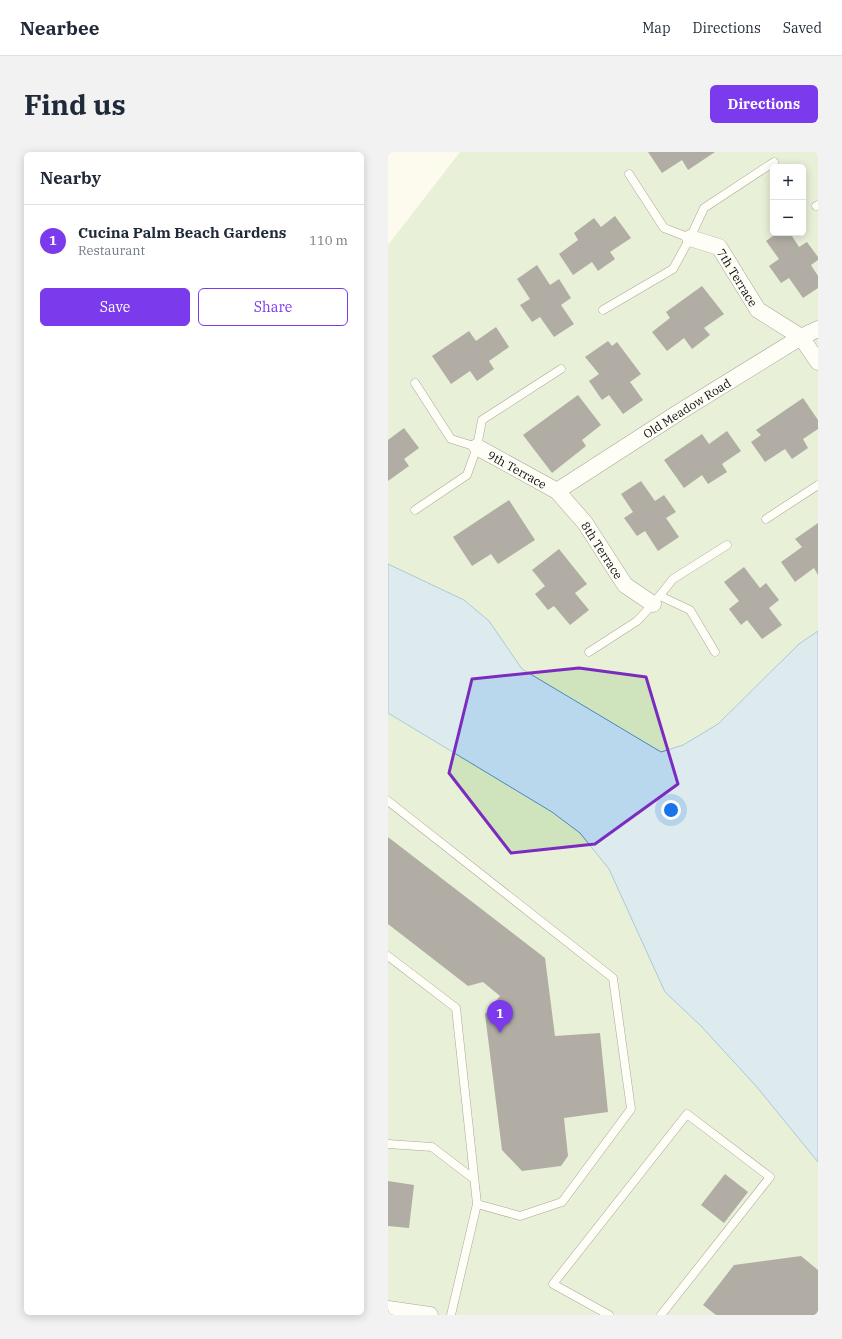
<!DOCTYPE html>
<meta charset="utf-8">
<style>
:root{--surface:#fff;--page:#f2f2f3;--text:#1f2937;--muted:#747a83;--line:#e0e1e3;--accent:#7c3aed}
body{margin:0;font-family:"IBM Plex Serif",serif;background:var(--page);color:var(--text)}
.controls{position:absolute;right:12px;top:12px;display:grid;overflow:hidden;border-radius:6px;box-shadow:0 2px 10px #0003}
.controls button{width:36px;height:36px;display:grid;place-items:center;padding:0;border:0;border-bottom:1px solid var(--line);background:var(--surface);color:var(--text);font:20px sans-serif}
.you{position:absolute;left:283px;top:658px;width:14px;height:14px;margin:-10px;border:3px solid #fff;border-radius:50%;background:#1a73e8;box-shadow:0 0 0 6px #1a73e833}
.badge{display:grid;place-items:center;width:26px;height:26px;border-radius:50%;background:var(--accent);color:#fff;font-size:13px;font-weight:700}
.pin{position:absolute;translate:-50% -33px;filter:drop-shadow(0 1px 2px #0008)}
.pin::after{content:'';position:absolute;top:21px;width:14px;height:12px;background:inherit;clip-path:polygon(0 0,100% 0,50% 100%)}
.list{margin:0;padding:0;list-style:none}
h2{display:flex;justify-content:space-between;align-items:center;height:52px;margin:0;padding:0 16px;font-size:17px}
h2 small{font-size:13px;font-weight:400;color:var(--muted)}
.list li{display:grid;grid-template-columns:26px 1fr auto;gap:12px;align-items:center;box-sizing:border-box;height:72px;padding:0 16px;border-top:1px solid var(--line)}
.list b{display:block;font-size:15px;white-space:nowrap}
.list p{margin:0;font-size:13px;white-space:nowrap;color:var(--muted)}
.list em{font-size:13px;font-style:normal;color:var(--muted)}
.actions{display:flex;gap:8px;padding:12px 16px}
.actions a{flex:1;padding:9px 0;border:1px solid var(--accent);border-radius:6px;text-align:center;font-size:14px;color:var(--accent)}
.actions .main{background:var(--accent);color:#fff}
.map{position:relative;flex:none;width:430px;height:1163px;overflow:hidden;border-radius:6px}
header{display:flex;align-items:center;gap:24px;box-sizing:border-box;height:56px;padding:0 20px;background:var(--surface);border-bottom:1px solid var(--line)}
header strong{font-size:19px}
nav{display:flex;gap:22px;margin-inline-start:auto;font-size:14px}
.intro{display:flex;align-items:center;justify-content:space-between;box-sizing:border-box;height:96px;padding:0 24px}
h1{margin:0;font-size:28px}
.button{padding:10px 18px;border-radius:6px;background:var(--accent);color:#fff;font-size:14px;font-weight:700}
main{display:flex;gap:24px;padding:0 24px}
aside{flex:1;background:var(--surface);border-radius:6px;box-shadow:0 2px 10px #0003}
.map>svg:first-child{display:block}
.green{fill:#cfe3bc;fill-rule:evenodd}
.water{fill:#b9d8ee;stroke:#4989bc}
.building{fill:#544e4a}
.lines{fill:none;stroke-linecap:round;stroke-linejoin:round}
.service-casing{stroke:#404040;stroke-width:9}
.minor-casing{stroke:#404040;stroke-width:17}
.service{stroke:#fff;stroke-width:8}
.minor{stroke:#fff;stroke-width:16}
.marked{fill:none;stroke:#7b2cbf;stroke-width:3;stroke-linejoin:round}
.labels{text-anchor:middle;dominant-baseline:central;stroke-width:4;stroke-linejoin:round;paint-order:stroke}
.street-label{font-size:12px;fill:#0d0d0d;stroke:#fff}
</style>
<header>
<strong>Nearbee</strong>
<nav><a>Map</a><a>Directions</a><a>Saved</a></nav>
</header>
<div class="intro"><h1>Find us</h1><a class="button">Directions</a></div>
<main>
<aside>
<h2>Nearby<small></small></h2>
<ul class="list">
<li><span class="badge">1</span><div><b>Cucina Palm Beach Gardens</b><p>Restaurant</p></div><em>110 m</em></li>
</ul>
<div class="actions"><a class="main">Save</a><a>Share</a></div>
</aside>
<div class="map">
<svg width="430" height="1163" viewBox="0 0 430 1163">
<rect width="100%" height="100%" fill="#fdfbee"/>
<path class="green" d="M72 0H430V1163H0V93ZM385 15H415V81H385Z"/>
<path class="water" d="M0 412 76 448 101 469 134 517 273 600 295 593 330 572 411 492 430 479V1010L368 934 313 874 277 840 221 717 192 681 164 660 0 561Z"/>
<path class="building" d="M260 0H327L300 18 294 8 274 21Z
M227 64 243 86 222 100 227 107 210 119 204 110 185 123 171 102 190 88 186 81 206 66 213 75Z
M389 81H402L411 95 419 90 430 105V108L423 113 430 124V136L415 146 401 126 393 131 381 114 391 107 378 89Z
M149 113 162 133 171 127 183 146 173 153 186 172 166 185 152 165 144 170 132 153 142 147 129 127Z
M314 134 336 162 316 176 322 183 304 197 296 186 279 199 264 180 282 166 278 160Z
M108 175 121 195 101 209 106 217 89 229 82 219 63 232 44 204 81 179 88 189Z
M220 189 224 194 229 190 253 222 242 230 255 248 235 262 221 243 214 248 201 229 211 222 197 205Z
M190 243 213 273 194 288 198 294 164 321 135 283Z
M415 246 430 268V277L415 287 420 296 404 307 397 297 377 310 363 290 373 283 368 278Z
M16 276 31 296 16 307 21 314 0 329V288Z
M339 279 353 299 334 312 339 320 320 332 314 323 296 336 276 308 314 282 321 292Z
M253 329 267 349 276 343 288 360 278 366 291 385 270 399 257 379 249 384 236 366 245 360 233 342Z
M121 348 147 388 110 412 103 402 84 414 65 385Z
M430 371V423L426 416 407 430 393 410 414 395 407 387Z
M171 397 199 432 187 441 201 458 182 473 166 454 160 458 147 442 157 434 144 418Z
M356 415 372 436 378 431 391 448 381 456 394 473 374 487 359 468 353 473 341 457 351 449 336 430Z
M0 685 157 806 167 884 212 881 220 960 176 966 180 1004 173 1014 134 1019 114 998 97 862 112 844 95 830 80 834 0 772Z
M337 1022 360 1040 336 1071 313 1053Z
M0 1029 26 1033 21 1076 0 1074Z
M413 1104 430 1118V1163H328L315 1153 346 1113Z"/>
<g class="lines">
<defs>
<path id="service" d="M241 22 276 76 302 86
M428 54 430 53
M215 158 285 117 302 86 316 56 386 10
M27 231 63 287 89 295
M27 358 79 323 89 295 94 268 173 217
M378 367 430 333
M272 444 302 458 327 500
M201 500 249 469 265 452 285 427 339 393
M0 649 225 826 243 957 174 1050 132 1064 89 1052 63 1163
M0 804 68 856 89 1052
M0 992 44 995 86 1027
M221 1163 165 1132 299 962 382 1025 273 1163"/>
<g id="minor">
<path id="s1" d="M302 86 331 95 370 158 413 185 430 210"/>
<path id="s2" d="M89 295 169 339 197 371 237 433 265 452"/>
<path id="s3" d="M169 339 293 259 413 185 430 177"/>
<path d="M0 1157 42 1163"/>
</g>
</defs>
<use href="#service" class="service-casing"/>
<use href="#minor" class="minor-casing"/>
<use href="#service" class="service"/>
<use href="#minor" class="minor"/>
</g>
<path d="M0 0H430V1163H0ZM191 516 258 525 290 632 207 692 123 701 61 621 84 527Z" fill="#fdfbee" fill-opacity=".55" fill-rule="evenodd"/>
<path class="marked" d="M191 516 258 525 290 632 207 692 123 701 61 621 84 527Z"/>
<g class="labels">
<g class="street-label">
<text stroke="none"><textPath href="#s1" startOffset="66">7th Terrace</textPath></text>
<text stroke="none"><textPath href="#s3" startOffset="154">Old Meadow Road</textPath></text>
<text stroke="none"><textPath href="#s2" startOffset="46">9th Terrace</textPath></text>
<text stroke="none"><textPath href="#s2" startOffset="166">8th Terrace</textPath></text>
</g>
</g>
</svg>
<div class="controls">
<button>+</button>
<button>−</button>
</div>
<div class="you"></div>
<div class="pin badge" style="left:112px;top:881px">1</div>
</div>
</main>
